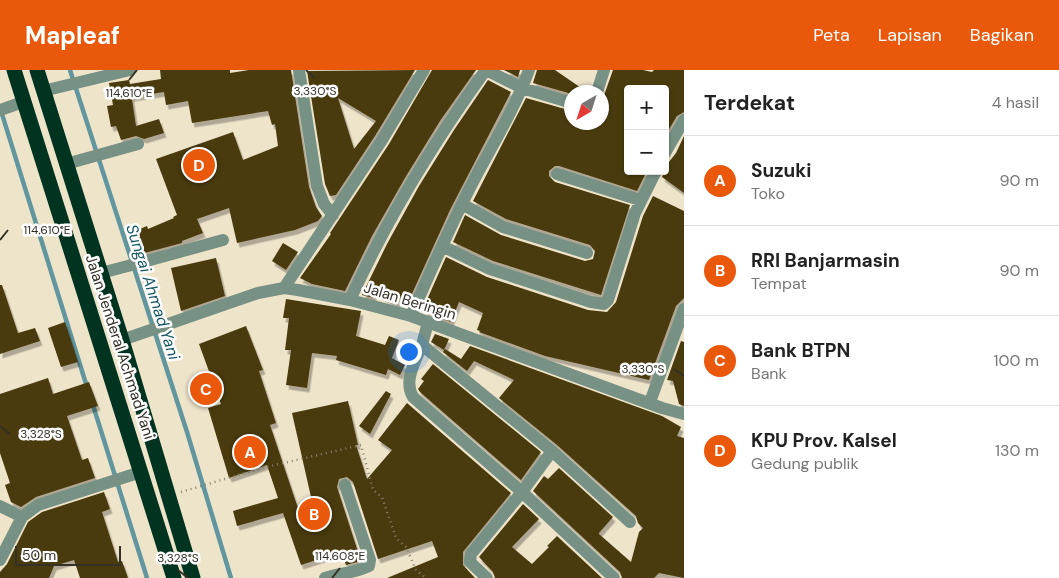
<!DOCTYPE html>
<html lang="id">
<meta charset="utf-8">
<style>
:root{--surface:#fff;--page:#f6f6f6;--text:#222;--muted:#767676;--line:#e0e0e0;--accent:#ea580c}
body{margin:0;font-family:"DM Sans",sans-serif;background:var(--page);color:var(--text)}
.controls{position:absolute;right:15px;top:15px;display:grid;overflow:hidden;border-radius:5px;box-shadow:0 1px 4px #0004}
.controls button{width:45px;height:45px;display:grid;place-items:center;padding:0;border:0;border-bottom:1px solid var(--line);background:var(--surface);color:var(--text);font:25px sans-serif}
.compass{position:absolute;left:564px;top:15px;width:45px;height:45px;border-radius:50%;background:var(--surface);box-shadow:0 1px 4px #0004;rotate:219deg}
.scale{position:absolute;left:15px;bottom:12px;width:106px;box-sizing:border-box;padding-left:5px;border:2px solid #343026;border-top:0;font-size:14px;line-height:18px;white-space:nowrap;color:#343026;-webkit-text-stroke:4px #fff;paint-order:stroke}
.you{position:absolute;left:408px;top:281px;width:18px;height:18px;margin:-12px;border:4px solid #fff;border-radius:50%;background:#1a73e8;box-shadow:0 0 0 8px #1a73e833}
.badge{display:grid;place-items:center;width:32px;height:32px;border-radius:50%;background:var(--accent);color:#fff;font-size:16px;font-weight:700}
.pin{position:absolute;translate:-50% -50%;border:2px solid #fff;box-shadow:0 1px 5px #0006}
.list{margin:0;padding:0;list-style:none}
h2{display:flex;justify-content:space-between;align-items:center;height:65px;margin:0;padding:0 20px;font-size:21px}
h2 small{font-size:16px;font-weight:400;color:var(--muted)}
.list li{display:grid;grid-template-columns:32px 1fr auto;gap:15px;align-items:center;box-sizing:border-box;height:90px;padding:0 20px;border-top:1px solid var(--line)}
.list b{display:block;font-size:19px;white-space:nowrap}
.list p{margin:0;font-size:16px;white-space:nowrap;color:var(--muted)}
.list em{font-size:16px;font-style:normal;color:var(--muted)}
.map{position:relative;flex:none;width:684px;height:508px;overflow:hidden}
header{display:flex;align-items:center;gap:30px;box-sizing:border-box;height:70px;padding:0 25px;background:var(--accent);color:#fff}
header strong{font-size:24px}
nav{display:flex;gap:28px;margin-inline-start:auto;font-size:18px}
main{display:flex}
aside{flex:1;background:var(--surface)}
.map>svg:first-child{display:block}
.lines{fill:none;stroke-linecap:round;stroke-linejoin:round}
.stream{stroke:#62969f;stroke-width:4.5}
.building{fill:#493a0d;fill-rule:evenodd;filter:url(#shadow)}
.path{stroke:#888170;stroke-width:2.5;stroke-dasharray:1 4;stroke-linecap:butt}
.minor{stroke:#779184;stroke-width:12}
.highway{stroke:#003320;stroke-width:15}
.ticks{fill:none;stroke:#343026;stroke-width:2}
.labels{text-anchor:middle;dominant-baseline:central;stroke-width:5;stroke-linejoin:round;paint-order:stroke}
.street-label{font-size:15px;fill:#343026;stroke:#fff}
.water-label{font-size:16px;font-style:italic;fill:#175764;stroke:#fff}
.ticks-label{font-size:12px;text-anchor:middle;fill:#343026;stroke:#fff;stroke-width:5;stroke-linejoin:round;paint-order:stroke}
</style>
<header>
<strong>Mapleaf</strong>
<nav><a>Peta</a><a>Lapisan</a><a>Bagikan</a></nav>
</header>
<main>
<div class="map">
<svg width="684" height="508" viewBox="0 0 684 508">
<defs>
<filter id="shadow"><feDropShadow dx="2.5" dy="4.5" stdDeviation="0" flood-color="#0004"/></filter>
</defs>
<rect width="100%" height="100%" fill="#eee4ca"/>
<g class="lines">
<path class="stream" d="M70 0 187 362 231 508
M1 41 87 317
M92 332 147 508"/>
</g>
<path class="building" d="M160 0H230V3L249 0H291L309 117 316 137 322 146 318 151 295 160 237 173 229 138 197 149 203 163 182 171V173L137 185 128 164 147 156 148 159 174 148 173 147 177 145 156 89 233 62 243 90 278 76 275 54 272 55 268 41 192 53 188 31 166 35 164 22 132 27V29L136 56 159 49 164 63 144 69 136 66 121 70 116 56 111 57 107 36 113 35 109 13 129 10 130 14 161 9Z
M415 0 375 66 336 125 330 126 325 114 307 1ZM338 28 376 51 354 79Z
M432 0H476L440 51 405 108 372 166 345 221 312 214 300 208 331 164 330 163 389 74Z
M504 0H520L518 7Z
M537 0H555L587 22H572V24L533 13Z
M613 0H643L652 2 654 0H684V42L677 46 665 66V19H628V101H647L637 121 559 96H555L549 101V106L555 112 630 135 601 225 493 191 453 172 465 145 501 165 585 191 593 189 595 181 590 175 506 149 473 131 526 28 572 41V52H602V31Z
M488 10 511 22 450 140 411 226 403 223 397 234 375 223 373 228 362 225 387 174 419 116 454 60Z
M684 66V123L662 107 665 101V97L676 83Z
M653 126 684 141V228L676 236 649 310 545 286 479 262 480 261 477 260 483 243 459 232 451 252 424 242 428 233 426 232 446 187 487 207 588 240 607 242 616 232 643 146Z
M283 173 298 182 286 200 272 191Z
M216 188 225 226 181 241 171 198Z
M0 215H2L18 263 35 258 40 271 0 284Z
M286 229 361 241 356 266 385 275 389 266 399 270 392 288 405 295 400 305 388 299 386 305 336 290 337 286 312 283 307 318 286 315 291 280H285L289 248H283Z
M65 252 78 292 61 297 48 258Z
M246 256 263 300 259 301 276 353 270 355 303 453 316 449 292 343 348 331 358 375H356L367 409 392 380 378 370 407 333 511 423 463 482V495L475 508H387L438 487 432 471 378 489 353 412 347 407 339 409 337 417 361 491 346 495 341 482 301 495 283 443 237 456 233 441 278 428 267 395 229 408 208 338 221 334 199 274Z
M435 264 449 269 444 280 431 272Z
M681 271 684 272V336L679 334 673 311 667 310Z
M470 276 662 346 681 357 677 366 684 368V508L659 503 654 508H622L620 502 533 421 544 406 548 409 559 398 613 447 599 463V464L631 492 639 462 643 458 638 453 636 446 557 375 499 328 514 310 474 291 467 301 443 282 445 279 461 289Z
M433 294 541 382 521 410 420 322 418 319 424 311 421 309Z
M48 308 53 324 89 312 98 336 67 346 82 390 88 388 95 408 36 427 21 437 11 432 5 415 10 413 0 383V324Z
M386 321 391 324 370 364 359 356Z
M104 422 110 439 102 442 118 492 122 491 128 508H80L74 490 54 496 49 508H0V502L7 494 28 452 42 442Z
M523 434 539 449 512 477 532 494 549 477 547 476 557 466 602 508H495L493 502 479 487Z"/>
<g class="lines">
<path class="path" d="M181 422 262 398 361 375 373 420 382 427 396 468 406 477 416 500 426 508"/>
<path class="minor" d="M299 0 317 116 324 134 333 145
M486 0 522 18 572 33
M43 21 130 0
M597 22 604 0
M0 40 23 32
M665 83 684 50
M66 94 138 74
M557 104 640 130
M462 134 503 157 587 183
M442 176 490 199 591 232 604 234 608 230 635 143 656 101
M101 203 143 192 223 170
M284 218 382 70 424 0
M350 230C387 149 433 73 485 1
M411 246C431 200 451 154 474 110 493 74 515 38 529 0
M428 252 422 275 552 381 630 452
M122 270 258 223 284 218 298 220 350 230 411 246 662 338 684 344
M422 275C416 290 403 311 413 327L522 422 614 508
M650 332 684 239
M0 436 22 447
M0 490 22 447 38 435 141 402
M325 508C339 503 356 503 369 496L370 490 345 415
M487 508 470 492 471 484 522 422 552 381"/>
<path class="highway" d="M14 0 174 508
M37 0 122 270 193 508"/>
</g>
<path class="ticks" d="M306 0 315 8M129 10 137 0M0 170 8 160M674 299 684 306M0 356 10 364M178 500 188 508M332 508 340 498"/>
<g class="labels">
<g class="street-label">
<text transform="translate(410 231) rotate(17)">Jalan Beringin</text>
<text transform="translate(120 277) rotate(72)">Jalan Jenderal Achmad Yani</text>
</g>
<g class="water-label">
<text transform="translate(153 222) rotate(72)">Sungai Ahmad Yani</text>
</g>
</g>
<g class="ticks-label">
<text x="315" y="25">3.330°S</text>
<text x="129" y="27">114.610°E</text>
<text x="47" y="164">114.610°E</text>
<text x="643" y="303">3.330°S</text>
<text x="41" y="368">3.328°S</text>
<text x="340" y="490">114.608°E</text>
<text x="178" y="492">3.328°S</text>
</g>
</svg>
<div class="controls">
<button>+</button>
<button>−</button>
</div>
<svg class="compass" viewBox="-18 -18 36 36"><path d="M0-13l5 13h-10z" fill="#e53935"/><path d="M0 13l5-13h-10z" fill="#767676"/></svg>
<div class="scale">50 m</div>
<div class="you"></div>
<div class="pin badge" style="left:250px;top:382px">A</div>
<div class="pin badge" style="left:314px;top:444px">B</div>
<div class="pin badge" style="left:206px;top:319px">C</div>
<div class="pin badge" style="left:199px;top:95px">D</div>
</div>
<aside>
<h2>Terdekat<small>4 hasil</small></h2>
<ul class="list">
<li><span class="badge">A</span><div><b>Suzuki</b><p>Toko</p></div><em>90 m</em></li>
<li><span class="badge">B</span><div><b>RRI Banjarmasin</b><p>Tempat</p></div><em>90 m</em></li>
<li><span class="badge">C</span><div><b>Bank BTPN</b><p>Bank</p></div><em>100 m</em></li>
<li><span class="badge">D</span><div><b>KPU Prov. Kalsel</b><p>Gedung publik</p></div><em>130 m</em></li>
</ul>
</aside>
</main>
